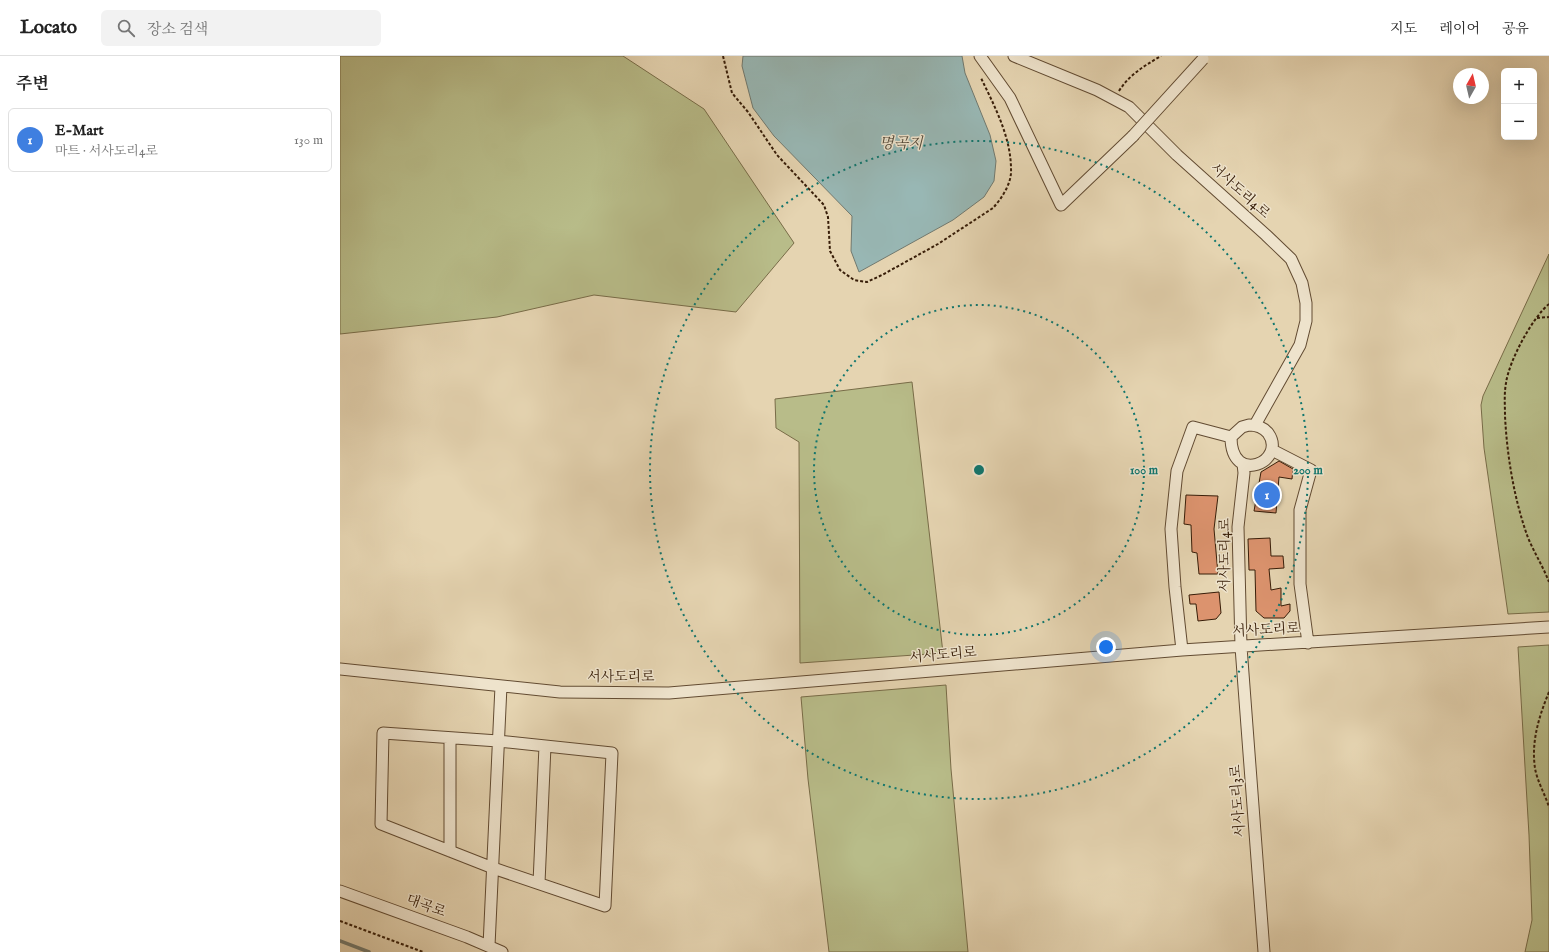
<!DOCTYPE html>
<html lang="ko">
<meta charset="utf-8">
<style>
:root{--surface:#fff;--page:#f2f2f2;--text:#222;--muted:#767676;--line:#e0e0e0;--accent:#2563eb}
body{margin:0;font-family:"IM FELL English","Noto Serif KR",serif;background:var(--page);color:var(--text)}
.controls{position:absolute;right:12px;top:12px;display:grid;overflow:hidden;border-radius:6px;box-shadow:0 4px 16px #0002}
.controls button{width:36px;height:36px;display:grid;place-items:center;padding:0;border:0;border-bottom:1px solid var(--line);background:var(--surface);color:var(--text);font:20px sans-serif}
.compass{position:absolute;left:1113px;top:12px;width:36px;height:36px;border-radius:50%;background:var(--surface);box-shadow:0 4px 16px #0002;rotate:8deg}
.you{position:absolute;left:766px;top:591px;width:14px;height:14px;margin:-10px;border:3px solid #fff;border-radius:50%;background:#1a73e8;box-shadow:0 0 0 6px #1a73e833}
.badge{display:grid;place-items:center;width:26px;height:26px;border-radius:50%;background:var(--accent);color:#fff;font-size:13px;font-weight:700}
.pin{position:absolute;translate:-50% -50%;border:2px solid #fff;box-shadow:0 1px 4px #0006}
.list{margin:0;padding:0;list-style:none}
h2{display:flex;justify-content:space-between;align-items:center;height:52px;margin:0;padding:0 16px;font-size:17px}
h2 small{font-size:13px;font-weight:400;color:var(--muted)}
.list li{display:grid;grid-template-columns:26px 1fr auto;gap:12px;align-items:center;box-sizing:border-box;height:64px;margin:0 8px 8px;padding:0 8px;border:1px solid var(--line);border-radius:6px}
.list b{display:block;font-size:15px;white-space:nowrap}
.list p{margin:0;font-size:13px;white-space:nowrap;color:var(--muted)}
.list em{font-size:13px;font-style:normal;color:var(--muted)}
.icon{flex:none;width:22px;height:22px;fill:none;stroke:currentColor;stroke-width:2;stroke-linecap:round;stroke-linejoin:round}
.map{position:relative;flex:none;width:1209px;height:896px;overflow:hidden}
header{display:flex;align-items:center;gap:24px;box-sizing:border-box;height:56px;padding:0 20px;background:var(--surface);border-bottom:1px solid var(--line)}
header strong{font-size:19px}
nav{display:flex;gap:22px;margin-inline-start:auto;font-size:14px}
.search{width:280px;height:36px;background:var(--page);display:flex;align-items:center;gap:10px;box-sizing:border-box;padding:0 14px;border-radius:6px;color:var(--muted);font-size:15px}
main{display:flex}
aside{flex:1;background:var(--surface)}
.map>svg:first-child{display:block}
.green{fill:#b8bc89;stroke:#786c48}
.water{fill:#98b7b4;stroke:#71796f}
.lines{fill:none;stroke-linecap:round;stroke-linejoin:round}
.stream{stroke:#71796f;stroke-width:3.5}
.building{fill:#dc936e;stroke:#371d08}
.minor-casing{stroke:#624b32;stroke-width:13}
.path{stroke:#371d08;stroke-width:2;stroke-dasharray:3 2;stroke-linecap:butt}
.minor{stroke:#eee3cc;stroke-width:11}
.minor-bridge-casing{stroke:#624b32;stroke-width:13;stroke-linecap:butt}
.minor-bridge{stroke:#eee3cc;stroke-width:11}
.ring{fill:none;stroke:#0f766e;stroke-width:2;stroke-dasharray:2 4}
.labels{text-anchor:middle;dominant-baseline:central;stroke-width:3;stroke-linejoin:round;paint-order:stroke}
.street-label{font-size:14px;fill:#371d08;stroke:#eee3cc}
.water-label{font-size:15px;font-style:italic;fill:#544b3c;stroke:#eee3cc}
.centre{fill:#0f766e;stroke:#eee3cc;stroke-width:2}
.ring-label{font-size:12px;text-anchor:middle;font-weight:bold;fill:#0f766e;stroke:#eee3cc;stroke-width:3;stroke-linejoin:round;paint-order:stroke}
</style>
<header>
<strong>Locato</strong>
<div class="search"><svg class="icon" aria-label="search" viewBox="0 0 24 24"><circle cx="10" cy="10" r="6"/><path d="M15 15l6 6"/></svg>장소 검색</div>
<nav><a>지도</a><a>레이어</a><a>공유</a></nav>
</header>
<main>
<aside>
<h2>주변<small></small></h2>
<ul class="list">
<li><span class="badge" style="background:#3f7fe0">1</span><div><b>E-Mart</b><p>마트 · 서사도리4로</p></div><em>130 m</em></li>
</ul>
</aside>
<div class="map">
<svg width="1209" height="896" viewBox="0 0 1209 896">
<rect width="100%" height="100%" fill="#e5d4b1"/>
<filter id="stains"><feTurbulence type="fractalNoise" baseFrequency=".005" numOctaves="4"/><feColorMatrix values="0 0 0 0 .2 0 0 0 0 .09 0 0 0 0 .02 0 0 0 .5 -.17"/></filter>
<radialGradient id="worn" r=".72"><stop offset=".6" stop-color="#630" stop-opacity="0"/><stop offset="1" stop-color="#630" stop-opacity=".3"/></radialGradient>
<path class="green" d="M0 0H283L364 53 454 187 396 256 254 239 157 261 0 278Z
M1209 198V556L1168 558 1144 392 1141 349 1143 340Z
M572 326 603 597 460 607 459 386 436 372 435 343Z
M1209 589V896H1185L1192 864 1189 779 1178 591Z
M606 629 611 713 628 896H489L468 723 461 641Z"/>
<path class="water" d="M403 0H622L625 17 650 79 656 105 654 125 644 141 613 164 519 216 511 195 512 160 434 80 413 52 402 10Z"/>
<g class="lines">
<path class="stream" d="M0 885 29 896"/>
</g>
<path class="building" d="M939 405 953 413 952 423 939 421 936 457 914 455 921 416Z
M846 439 878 440 874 473 878 518H859L857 497 852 496 851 469 844 468Z
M930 482 931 500H943L944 512 929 513 931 534 941 532V550L950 548V555L944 562H924L916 555 915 514H909L908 483Z
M879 536 881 557 876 563 858 565 856 548H850L849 539Z"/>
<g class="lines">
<defs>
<path id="minor" d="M640 0 670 42 721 149 793 80
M674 0 757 34 789 51 837 99 926 179 951 203 962 227 966 247V265L960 289 915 369
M909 369C916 369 923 371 928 377 948 405 891 431 891 381L902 371Z
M932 394 971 414 960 454V528L968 587
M903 408 904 417 898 471 901 591 924 896
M842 594 835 531 831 473 837 415 853 371 891 381
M0 613 220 636 329 637 842 594 1209 571
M43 677 158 685 272 697 265 850 153 812 41 768Z
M110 682V795
M199 827 205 690
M0 835 127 881 162 896
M149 890 161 630"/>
</defs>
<use href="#minor" class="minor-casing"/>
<path class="path" d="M383 0 392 37 408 56 437 99 484 149 488 161 490 195 500 214 514 224 527 226 542 219 598 188 653 152C662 142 672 127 671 113 671 81 654 49 641 22
M779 35C789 19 804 10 821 0
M1209 248C1192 262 1169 305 1166 327 1164 338 1165 349 1165 360 1167 400 1174 442 1187 479 1193 495 1203 510 1209 526
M1197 262 1209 261
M1209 636C1199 660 1191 686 1195 712 1197 725 1205 738 1209 751
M0 865 83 896"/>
<use href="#minor" class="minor"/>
<defs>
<path id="minor-bridge" d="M793 80 863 3"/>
</defs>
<use href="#minor-bridge" class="minor-bridge-casing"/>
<use href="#minor-bridge" class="minor-bridge"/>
</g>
<g class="ring">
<circle cx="639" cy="414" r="165"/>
<circle cx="639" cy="414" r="329"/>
</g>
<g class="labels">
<g class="street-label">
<text transform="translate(900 135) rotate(42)">서사도리4로</text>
<text transform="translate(885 499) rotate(-90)">서사도리4로</text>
<text transform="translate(926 574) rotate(-3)">서사도리로</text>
<text transform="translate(603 599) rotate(-5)">서사도리로</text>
<text x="281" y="621">서사도리로</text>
<text transform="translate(898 745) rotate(-94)">서사도리3로</text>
<text transform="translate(86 850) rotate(20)">대곡로</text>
</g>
<g class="water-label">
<text x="561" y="87">명곡지</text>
</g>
</g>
<circle cx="639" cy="414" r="6" class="centre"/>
<g class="ring-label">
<text x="804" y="418">100 m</text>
<text x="968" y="418">200 m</text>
</g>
<rect width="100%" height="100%" filter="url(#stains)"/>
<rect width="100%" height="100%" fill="url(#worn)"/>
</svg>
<div class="controls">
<button>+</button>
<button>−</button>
</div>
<svg class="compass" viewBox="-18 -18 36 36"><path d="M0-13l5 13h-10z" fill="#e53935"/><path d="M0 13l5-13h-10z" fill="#767676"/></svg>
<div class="you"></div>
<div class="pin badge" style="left:927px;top:439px;background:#3f7fe0">1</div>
</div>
</main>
